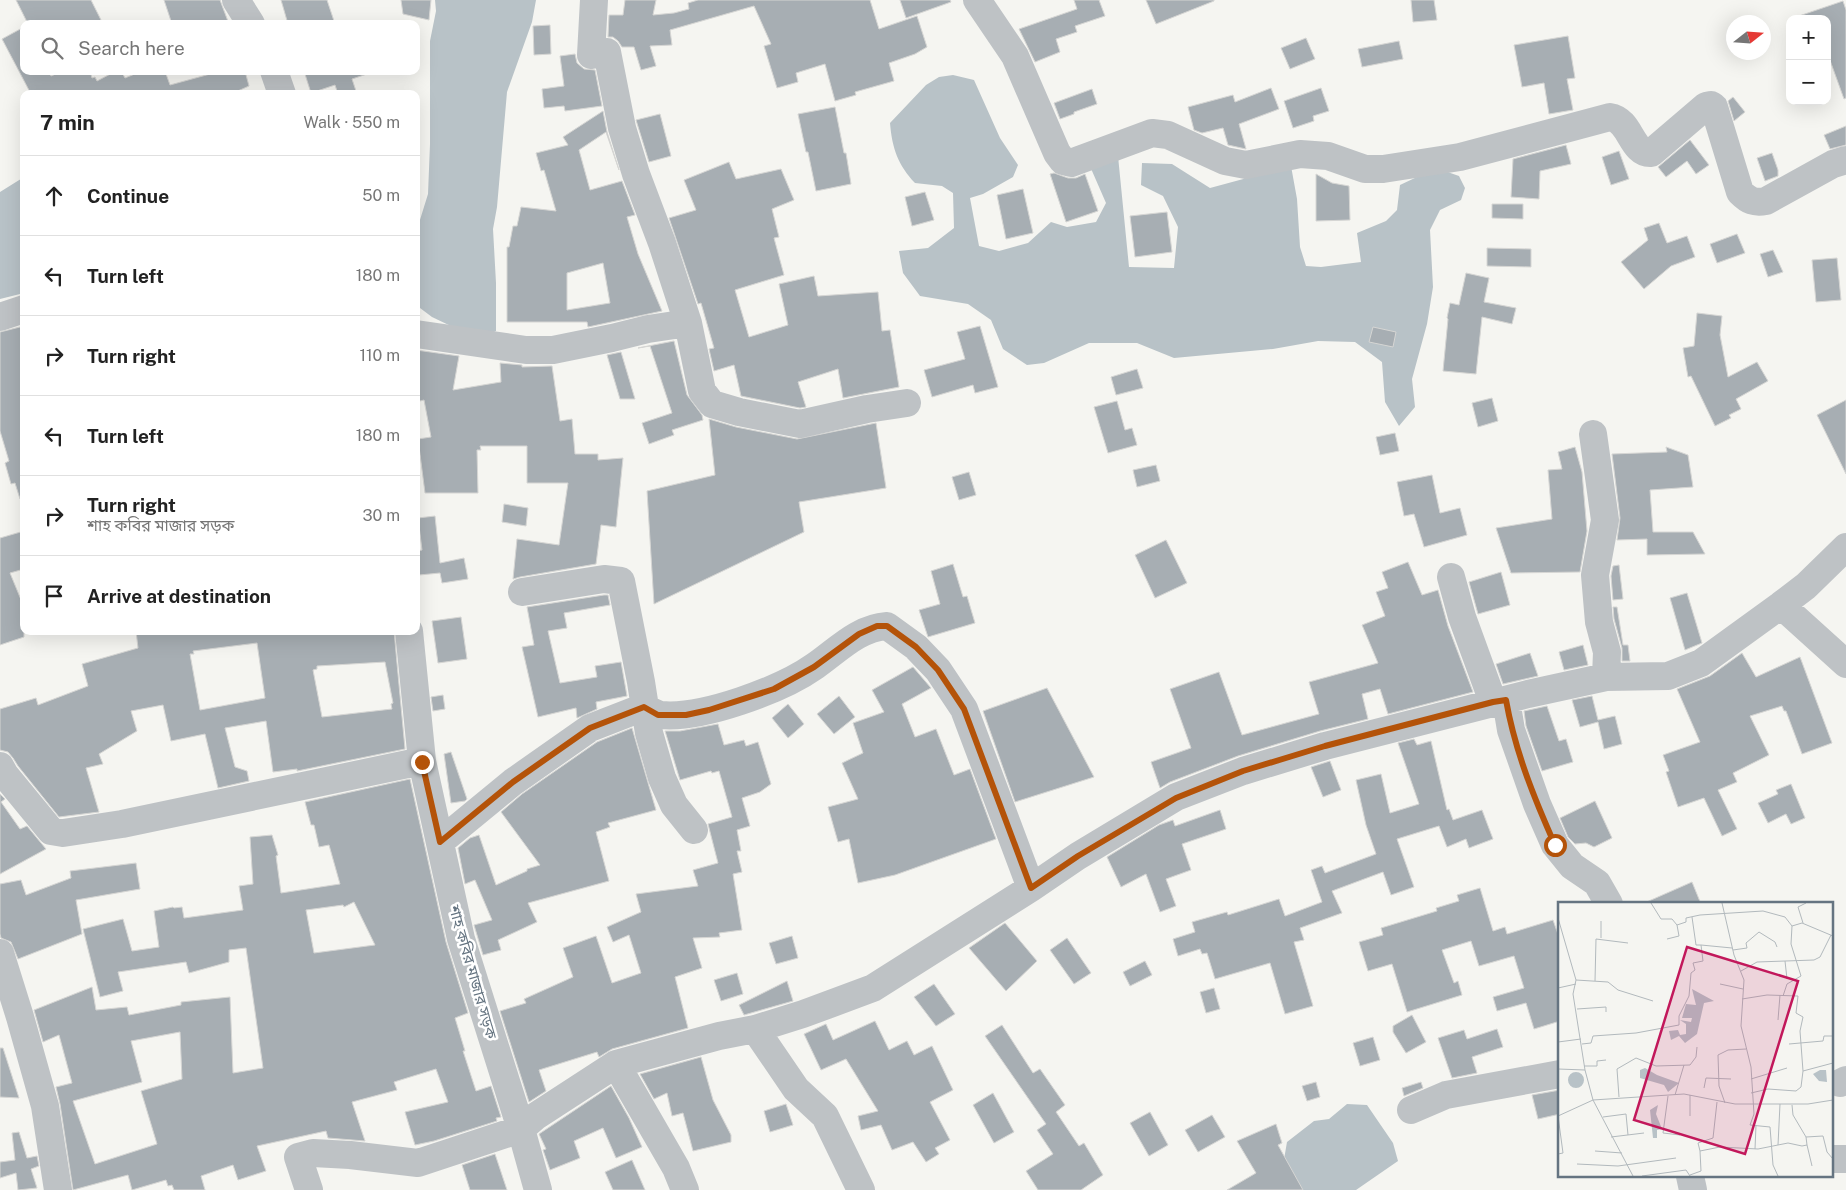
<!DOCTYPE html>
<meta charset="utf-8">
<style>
:root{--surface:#fff;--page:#f6f6f6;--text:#222;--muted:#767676;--line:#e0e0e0}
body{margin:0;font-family:"Public Sans","Noto Sans Bengali",sans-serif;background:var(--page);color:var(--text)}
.controls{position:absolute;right:15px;top:15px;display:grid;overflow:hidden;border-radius:10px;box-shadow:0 5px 20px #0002}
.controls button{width:45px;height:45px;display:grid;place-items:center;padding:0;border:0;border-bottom:1px solid var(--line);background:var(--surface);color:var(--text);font:25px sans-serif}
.compass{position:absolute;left:1726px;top:15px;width:45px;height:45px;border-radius:50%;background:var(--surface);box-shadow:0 5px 20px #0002;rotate:73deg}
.stop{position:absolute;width:15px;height:15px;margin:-11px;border:4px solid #b45309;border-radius:50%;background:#fff}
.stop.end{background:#b45309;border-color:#fff;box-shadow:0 1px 5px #0008}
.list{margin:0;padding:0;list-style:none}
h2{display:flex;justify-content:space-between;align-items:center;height:65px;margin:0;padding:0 20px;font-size:21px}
h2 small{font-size:16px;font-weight:400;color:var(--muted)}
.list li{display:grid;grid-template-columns:32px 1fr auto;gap:15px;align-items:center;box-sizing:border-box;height:80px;padding:0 20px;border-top:1px solid var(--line)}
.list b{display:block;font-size:19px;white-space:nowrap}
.list p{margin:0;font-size:16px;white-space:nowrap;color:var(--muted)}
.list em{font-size:16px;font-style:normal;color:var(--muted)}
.icon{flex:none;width:28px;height:28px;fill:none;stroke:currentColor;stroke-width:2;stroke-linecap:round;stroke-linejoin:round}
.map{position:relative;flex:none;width:1846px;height:1190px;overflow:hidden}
.search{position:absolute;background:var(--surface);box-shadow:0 5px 20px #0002;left:20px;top:20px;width:400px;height:55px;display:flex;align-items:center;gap:12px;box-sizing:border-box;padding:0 18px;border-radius:10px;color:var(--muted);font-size:19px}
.panel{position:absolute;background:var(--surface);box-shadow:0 5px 20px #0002;left:20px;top:90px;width:400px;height:545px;border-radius:10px}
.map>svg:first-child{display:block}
.water{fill:#b8c2c7}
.building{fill:#a7aeb3;stroke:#d6d6d4;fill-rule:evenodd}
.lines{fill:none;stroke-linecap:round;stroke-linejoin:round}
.minor{stroke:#bec2c5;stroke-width:28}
.route{stroke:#b45309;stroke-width:6}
.labels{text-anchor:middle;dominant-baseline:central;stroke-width:5;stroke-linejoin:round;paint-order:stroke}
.street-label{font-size:15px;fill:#657481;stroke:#fff}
.inset-road{fill:none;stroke:#b2b9bd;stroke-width:1}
.view{fill:#c2185b;fill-opacity:0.15;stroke:#c2185b;stroke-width:2.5}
.inset-edge{fill:none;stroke:#657481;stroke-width:2.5}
</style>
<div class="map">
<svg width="1846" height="1190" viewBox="0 0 1846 1190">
<rect width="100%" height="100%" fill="#f5f5f1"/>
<path class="water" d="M435 0H536L532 22 507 92 497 207 493 229 496 283V331L478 339 432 317 416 305V225L419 223 428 194 430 144V41L436 11Z
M953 75 974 80 1000 138 1018 165 1013 177 983 194 970 198 979 246 999 251 1028 243 1051 222 1067 227 1096 222 1106 203 1089 164 1118 156 1129 267 1174 268 1178 227 1163 196 1141 185 1142 163 1172 164 1210 188 1291 166 1297 199 1300 247 1306 266 1321 267 1361 262 1357 233 1386 221 1397 210 1400 185 1436 168 1459 176 1465 188 1461 200 1440 210 1430 230 1433 287 1427 324 1412 379 1415 407 1399 426 1385 402 1382 362 1355 342 1318 341 1273 349 1174 358 1137 343H1089L1044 363 1027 365 1003 349 991 320 968 304 920 296 903 273 899 251 928 248 954 228 953 193 942 186 915 183C898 165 892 148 890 123L926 85 939 77Z
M24 177V293L0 299V192Z
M1347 1104 1367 1105 1393 1143 1398 1161 1356 1190H1292L1282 1171 1287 1142 1314 1121 1329 1119Z"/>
<path class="building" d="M16 0H91L103 24H28Z
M164 0H220L229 24H172Z
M281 0H327L335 24H288Z
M401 0H431L429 20 403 14Z
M625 0H656L653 15 674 13 689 9 688 3 698 0H870L879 29 917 16 927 47 915 54 889 63 894 81 855 92 856 95 835 101 825 64 796 73 798 82 777 88 764 46 771 44 754 6 670 30 672 45 650 46 656 66 641 70 634 47H622L618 41 613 37H608L609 15H623Z
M900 0H950L951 2 906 18Z
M1074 0H1099L1105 16 1075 26 1077 32 1056 39 1060 52 1035 62 1019 29 1077 9Z
M1146 0H1214V1L1156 24Z
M1411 0H1434L1437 20 1413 22Z
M1843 1 1846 10V98L1844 99 1827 52V19H1799V16Z
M550 25 551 54 534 55 533 26Z
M24 27V71H49L51 76 63 71H90L92 78 95 77 97 81 116 71H121L125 78 142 71H165L170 85 221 71H245L249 86 231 94H31L2 39Z
M1568 36 1575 78 1567 79 1573 110 1549 114 1544 83 1522 87 1514 45Z
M1306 38 1315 59 1290 69 1281 48Z
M1399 41 1403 59 1362 67 1358 49Z
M575 54 577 63 584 69 595 70 602 106 565 111 564 106 544 108 542 89 564 86 560 56Z
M304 71H366L367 74 352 79 357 94H338L335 85 311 93Z
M1271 88 1279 109 1239 124 1246 149 1228 145 1223 128 1202 133 1194 130 1188 107 1233 95 1235 102Z
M1321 88 1329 111 1313 116 1314 121 1293 128 1284 101Z
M1092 89 1097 104 1074 112V114L1060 119 1054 103Z
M1733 97 1745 112 1734 121 1728 101Z
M835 107 844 153H846L851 184 816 191 808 152H806L798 114Z
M603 111 607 132 619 170 606 132 579 150 590 190 622 181 635 215 627 217 638 254 662 311 588 327 587 322H507V247H509L513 226H517L521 207 556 211 544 170 541 171 536 153 568 145 563 137ZM603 263 610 303 567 310V273Z
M660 114 671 156 649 162 636 120Z
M1846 126V145L1830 149 1824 135Z
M1690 140 1709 165 1696 174 1687 161 1666 177 1658 167Z
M1566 145 1571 164 1540 171 1539 199 1511 197 1513 159Z
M1619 151 1629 179 1611 185 1602 157Z
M1772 153 1778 170V176L1765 181 1757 158Z
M729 162 736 179 781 169 794 200 772 209 779 237 774 238 784 275 735 290 749 337 788 325 779 284 814 276 818 296 878 292 882 331 890 330 899 387 843 398 838 369 798 382 806 407 800 408 741 396 734 365 714 371 709 349 714 348 701 303 698 304 669 218 696 210 684 180Z
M1054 173 1068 178H1076L1085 174 1098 211 1066 222 1050 174Z
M1316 174 1332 183 1349 186 1350 220 1316 221Z
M1023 189 1033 233 1006 239 997 195Z
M925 192 934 220 912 226 905 197Z
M1492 204H1523V219L1492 218Z
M1167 212 1172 252 1135 257 1130 216Z
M1659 223 1667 243 1687 236 1695 257 1671 266 1644 289 1621 262 1648 240 1644 228Z
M1737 234 1745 253 1717 263 1710 244Z
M1487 248 1531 249V267L1487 266Z
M1773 250 1783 272 1768 277 1760 254Z
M1837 258 1841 300 1816 302 1812 260Z
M1466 273 1489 278 1484 302 1516 308 1512 324 1482 317 1476 374 1443 371 1448 319 1447 318 1450 303 1459 305Z
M1697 313 1722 316 1720 335 1728 377 1757 362 1768 381 1736 399 1741 409 1729 415 1731 418 1715 426 1691 376 1688 377 1683 348 1694 346Z
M24 326V498L20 499 15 483 11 484 5 463 9 461 0 431V332Z
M980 326 998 387 975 393 973 385 932 397 924 370 965 359 957 332Z
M1373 327 1396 332 1393 347 1369 342Z
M674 341 687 395 702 415 703 420 672 430 674 435 649 444 642 423 672 413 650 346 638 348Z
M416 350 459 356 453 390 501 382 500 363 522 365V367L552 366 560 421 572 419 575 454H598V460L623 458 616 527 601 525 596 564 520 577 513 579 517 539 559 545 568 483H527V446H480L481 450H477L478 493H425L418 439 431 437 424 400 416 402Z
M621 352 635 399H620L607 355Z
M1137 369 1143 388 1116 395 1111 377Z
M1492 398 1498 421 1478 427 1472 403Z
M1846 400V474L1817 415Z
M1117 401 1125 430 1132 428 1137 445 1108 453 1094 407Z
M709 419 736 427 797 439 876 423 886 488 799 502 804 532 654 604 647 491 715 475Z
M1395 433 1399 451 1380 455 1376 437Z
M1575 447 1582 472 1587 531 1580 572 1511 573 1496 528 1552 519 1548 470 1562 469 1558 452Z
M1666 447 1688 455 1693 487 1650 490 1653 532H1693L1705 554 1647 555V539L1617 540 1620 518 1612 454 1667 452Z
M1156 465 1160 481 1137 487 1133 470Z
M969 472 976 495 959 500 952 477Z
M1432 475 1440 513 1460 508 1467 535 1424 547 1414 514 1404 516 1397 482Z
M504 504 528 508 526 526 502 522Z
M435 516 440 563 464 558 468 579 442 583 440 573 419 575 416 551 422 550 418 518Z
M24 531V569L10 573 24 607V637L0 645V538Z
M1166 540 1187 583 1155 598 1135 555Z
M1408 562 1422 595 1438 590 1448 626 1473 692 1388 714 1380 689 1362 694 1368 719 1320 731 1238 756 1170 782 1160 788 1151 762 1191 748 1170 689 1219 672 1242 735 1319 714 1309 682 1378 663 1362 625 1385 616 1376 592 1388 588 1382 572Z
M953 564 963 597 967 596 975 623 928 637 919 610 940 604 931 571Z
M1619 565 1623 599 1613 600 1611 576 1613 566Z
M1501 572 1510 605 1478 614 1469 582Z
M1687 593 1702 643 1685 650 1670 598Z
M604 595H608L610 605 564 613 567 628 548 631 560 683 597 677 595 666 621 662 627 696 596 702 597 709 577 718 576 708 538 717 522 647 534 645 527 607Z
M1613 607H1617L1623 645H1628L1630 661H1622V648L1614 619Z
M461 617 467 659 438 663 432 621Z
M136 631H394L405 749 297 771V769L273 772 266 721 225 728 235 767 247 771 249 781 218 788 205 734 171 741 163 705 131 711 137 731 99 754 103 764 86 768 99 812 59 817 18 766 13 758 8 752 0 750V709L36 698 38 705 88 686 82 664 138 648ZM257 643 265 698 200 710 190 654H194L193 651ZM385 662 393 703 391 704 392 709 322 717 313 670 317 669V666Z
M1583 645 1588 665 1564 670 1559 652Z
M1530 653 1538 676 1503 684 1496 664Z
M1742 653 1756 677 1800 657 1832 743 1802 754 1786 711H1784L1782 706 1750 716 1769 755 1733 773 1737 782 1718 790 1737 829 1722 836 1704 798 1678 807 1666 772 1669 771 1663 755 1700 742 1677 689 1710 676Z
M913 667 931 688 902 704 915 737 936 729 954 775 970 769 996 839 895 875 858 883 849 839 838 842 828 807 858 799 842 763 863 753 853 723 884 712 872 690Z
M1047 688 1094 777 1015 802 983 711Z
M443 695 445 709 433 711 431 697Z
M839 696 855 717 834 734 817 714Z
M1592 696 1598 720 1615 716 1622 744 1604 749 1598 722 1580 727 1572 700Z
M788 704 804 724 788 738 772 718Z
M1547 706 1559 741 1566 739 1573 762 1542 771 1526 726 1524 711Z
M718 724 724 745 744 740 746 746 758 742 771 784 760 792 742 798 750 826 737 830 741 851H737L742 872 733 874 742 930 719 933 720 937 693 938 702 968 675 977 688 1028 612 1049 599 1057 597 1052 539 1070 546 1091 529 1102 500 1011 526 1003 524 999 573 977 563 948 596 936 612 983 641 973 629 935 613 942 607 927 641 912 636 894 698 886 693 870 718 863 708 824 732 817 719 771 712 773 711 771 680 780 665 731H680Z
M632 728 656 810 608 823 610 827 596 832 609 881 528 903 537 922 498 940 501 950 483 955 474 925 492 920 475 880 465 884 458 848 470 838 479 835 496 885 527 871V869L540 865 501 812 522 794 597 742Z
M1414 739 1417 745 1431 741 1447 810 1449 809 1453 820 1482 810 1493 839 1469 848 1466 839 1447 847 1439 826 1397 839 1414 887 1391 895 1383 872 1332 891 1342 913 1300 928 1304 940 1294 942 1313 1006 1285 1014 1270 963 1215 979 1207 953 1202 954 1200 949 1178 956 1173 939 1195 932 1192 922 1227 912 1228 915 1279 899 1285 916 1322 902 1311 870 1322 866 1325 873 1376 854 1366 825 1356 780 1381 774 1390 813 1419 804 1398 743Z
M451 752 467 799 465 801 451 803 444 754Z
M1330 761 1341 790 1323 797 1311 767Z
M410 779 446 942 468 1013 455 1018 465 1051H463L476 1091 491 1086 501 1117 496 1118 497 1121 434 1141 415 1145 405 1112 448 1102 436 1069 394 1082 397 1090 352 1102 365 1141 328 1138 326 1131 257 1146 266 1171 238 1180 233 1165 201 1176 205 1190H174L172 1185 168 1186 166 1180 132 1190 128 1175 73 1190 60 1104 56 1087 72 1083 59 1035 43 1042 34 1010 92 987 96 1010 127 1007 129 1015 181 1005V1002L230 997 233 1073 263 1068 246 948 229 950V962L189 973 186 962 118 972 123 991 100 997 83 929 123 919 132 951 159 947 154 911 173 907 174 908 182 907 184 918 243 910 239 886 253 884 250 837 272 835 278 855 276 856 281 893 340 884 329 845 319 847 314 825H311L305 802ZM354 902 375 945 314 953 306 910 343 905 344 907ZM180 1032 182 1079 141 1091 157 1144 95 1164 73 1101 142 1082 131 1041Z
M1791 784 1805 818 1791 824 1786 814 1768 823 1758 803 1778 794 1776 790Z
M0 794 5 799 1 802 20 829 27 826 46 849 0 874Z
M1595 801 1612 838 1594 847 1586 843 1575 844 1568 837 1560 818Z
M1220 810 1226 829 1182 844 1191 870 1166 879 1176 906 1160 912 1146 874 1121 887 1107 857 1159 825 1173 820 1175 826Z
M136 863 140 889 76 900 82 934 18 959 11 942 1 938 0 934V884L21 880 26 895 71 878 70 871Z
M1692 882 1701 904H1642Z
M1480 888 1493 931 1505 927 1507 934 1553 920 1560 940V1021L1534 1029 1526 1003 1497 1011 1493 997 1524 988 1514 956 1479 966 1471 941 1442 950 1454 983 1458 981 1462 995 1407 1012 1392 964 1368 971 1359 942 1383 935 1381 928 1437 911 1436 908 1459 901 1457 895Z
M1005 923 1037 961 1006 991 969 948Z
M792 936 798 958 776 964 769 943Z
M1067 938 1091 973 1074 984 1050 950Z
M1145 961 1152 975 1130 986 1123 972Z
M737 973 743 994 721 1001 714 980Z
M787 981 793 1001 744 1015 739 1005Z
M934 984 955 1014 936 1026 914 997Z
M1214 988 1220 1009 1206 1013 1200 992Z
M1412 1015 1426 1042 1406 1053 1393 1032V1026Z
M875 1021 889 1050 907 1041 914 1055 932 1046 953 1090 930 1102 950 1140 935 1148 939 1154 926 1162 913 1142 892 1150 881 1125 861 1130 858 1116 878 1111 846 1059 821 1070 804 1034 826 1024 833 1040Z
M1002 1025 1033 1073 1040 1069 1065 1105 1056 1112 1079 1146 1084 1143 1103 1175 1081 1190H1038L1026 1171 1053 1154 1037 1130 1046 1124 985 1036Z
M1497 1029 1503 1047 1472 1057 1477 1073 1452 1078 1438 1038 1464 1030 1467 1039Z
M1373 1037 1380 1060 1360 1066 1353 1043Z
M0 1048H3L19 1098 0 1097Z
M701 1057 713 1100 731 1135V1142L693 1151 683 1113 672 1116 667 1093 654 1099 640 1074Z
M1316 1082 1320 1097 1307 1101 1302 1086Z
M1421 1082 1423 1088 1404 1096 1402 1088Z
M611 1086 629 1118 642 1147 616 1158 603 1128 574 1141 580 1158 550 1170 543 1150 546 1149 539 1134Z
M1560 1090V1114L1538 1119 1532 1095Z
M993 1093 1014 1132 994 1143 973 1105Z
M786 1104 793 1125 770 1132 764 1111Z
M1150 1112 1168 1145 1149 1156 1130 1123Z
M1212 1115 1225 1137 1198 1152 1185 1130Z
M1276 1124 1282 1143 1278 1145 1303 1190H1227L1256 1173 1237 1141Z
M19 1132 27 1158 37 1156 39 1166 31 1169 37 1188 18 1190 16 1173 0 1178V1162L15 1160 12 1133Z
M495 1154 507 1190H470L462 1165Z
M632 1160 645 1190H613L605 1172Z"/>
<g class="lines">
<path class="minor" d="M236 0 251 24
M594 0 591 55 607 52 622 128 636 174 662 243 688 323 702 391 712 404 739 412 800 424 867 409 907 403
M977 0 1015 56 1057 153 1063 161 1071 163 1152 133 1168 135 1225 161 1246 165 1300 154 1328 156 1365 169H1383L1460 157 1610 117C1631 120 1631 154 1651 153L1706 106 1711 105 1714 107 1740 192C1749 201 1754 203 1766 201L1833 164 1846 160
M274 71 282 94
M0 317 24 309
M416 334 526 350H553L612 338 648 329 688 323
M1593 434 1605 520 1595 575 1599 622 1607 652 1606 677
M1451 577 1462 617 1493 702
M522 592 604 579 621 581 641 682 649 733 662 778 674 805 694 830
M1781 605 1846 664
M409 631 422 761 461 939 521 1129 538 1190
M1506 700 1511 730 1537 804 1555 845 1572 866 1597 883 1609 904
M0 766 5 775 51 831 63 833 122 824 422 761
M440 842 513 782 590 728 644 707C649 710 655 714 661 715 702 719 781 690 815 666 838 650 858 628 887 626L916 647 938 670 964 709 1031 888
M0 953 20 1017 45 1106 58 1190
M755 1029 796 1089 825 1116 861 1190
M616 1064 676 1168 685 1190
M1840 1083 1846 1080
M1411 1110 1446 1095 1560 1074
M1832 1159H1846
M1690 1176 1693 1190
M309 1190 298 1157 313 1153 350 1155 418 1163 521 1129 536 1116 616 1064 719 1036 755 1029 803 1014 873 988 1031 888 1078 856 1176 797 1243 771 1325 746 1528 694 1606 677 1668 676 1701 663 1781 605 1806 586 1846 547"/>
</g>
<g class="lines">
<path class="route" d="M422 762 440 842 513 782 590 728 644 707 658 715H686L709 710 774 689 814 667 859 634 877 626H887L916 647 938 670 964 709 1031 888 1078 856 1176 798 1243 771 1325 746 1493 702 1506 700C1515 751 1534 798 1555 845"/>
</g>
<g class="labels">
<g class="street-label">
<text transform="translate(473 972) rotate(74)">শাহ কবির মাজার সড়ক</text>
</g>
</g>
<g transform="translate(1558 902)">
<rect width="275" height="275" fill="#f5f5f1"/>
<path d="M134 87 156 99 146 101 139 132 127 141 121 134 113 138 111 129 120 128 122 133 128 132V122L122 118 133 120 134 116H124L128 102 138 103ZM87 166 99 173 121 181 110 190 106 183 82 176V168ZM262 168H268L269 180 261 179 255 172ZM10 178a8 8 0 1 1 16 0a8 8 0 1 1-16 0ZM100 203 98 212 104 227 99 228V236H95L92 208Z" fill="#b8c2c7"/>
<path class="inset-road" d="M93 1 103 17H114L119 23 128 20V16L142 13 205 9 227 15 234 24 244 21 275 34M164 1 176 53 186 78 183 124 193 165 196 212 192 223 212 225 215 263 220 274M0 16 18 78 15 92 27 168 35 198 0 214M245 21 240 5 248 1M43 36V19M109 37 121 34 119 23M143 43 174 46M175 48 189 46 188 41 201 30 217 40 219 45M227 59 229 77M183 69 199 60 256 58 262 55 273 33M18 78 50 80 60 88 95 99M37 79 38 37 70 41M162 82 185 87M0 86 18 82M225 94 229 82 243 74 233 42 234 24M184 97 209 93 240 94 238 111 245 115 242 129 245 169M19 107 48 105V110M220 118 222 93M0 140 23 137M24 142 33 141 35 134 78 131 121 123V114L131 94 133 71 137 68 135 61 145 59 143 43H138L134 15M231 142 265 139 266 134H275M26 164H39V159L48 158M0 167 27 168M193 177 229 166M146 186 148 176 173 177M193 191 210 187 238 189 243 185 245 169 275 161M117 193 126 163M110 194 105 231 122 233M61 195 59 167 78 156 98 164 132 163 138 155 139 145M159 200 155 236 140 241 142 249 162 245 200 247 230 241 244 244 249 243 248 235M167 201 161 184 160 153 170 148 188 147M234 203 235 213 248 235 265 234 269 250 275 257M0 214 5 251 0 252M132 214V193M45 215 68 212 70 233M53 235 86 231M220 243 222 202M249 243 254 264M197 247 198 223M37 249 64 251M19 262 60 264 118 256M132 273 143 269 142 249M75 274 35 198 126 192 177 202H250L275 198M84 274 128 268 132 274"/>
<path class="view" d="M129 45 240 79 187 252 76 218Z"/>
<rect width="275" height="275" class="inset-edge"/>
</g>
</svg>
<div class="controls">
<button>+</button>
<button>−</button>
</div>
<svg class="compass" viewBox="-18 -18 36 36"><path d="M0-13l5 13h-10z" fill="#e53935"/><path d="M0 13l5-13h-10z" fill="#767676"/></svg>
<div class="stop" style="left:1555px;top:845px"></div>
<div class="stop end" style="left:422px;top:762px"></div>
<div class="search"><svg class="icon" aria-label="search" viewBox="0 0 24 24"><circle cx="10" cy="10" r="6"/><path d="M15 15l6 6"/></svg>Search here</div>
<section class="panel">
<h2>7 min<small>Walk · 550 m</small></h2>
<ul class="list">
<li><svg class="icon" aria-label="ahead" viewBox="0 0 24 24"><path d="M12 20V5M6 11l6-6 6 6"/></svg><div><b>Continue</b></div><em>50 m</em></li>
<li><svg class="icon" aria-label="left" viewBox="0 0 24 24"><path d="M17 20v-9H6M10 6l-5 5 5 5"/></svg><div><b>Turn left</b></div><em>180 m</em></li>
<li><svg class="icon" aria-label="right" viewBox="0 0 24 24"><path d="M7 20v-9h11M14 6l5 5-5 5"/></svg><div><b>Turn right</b></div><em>110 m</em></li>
<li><svg class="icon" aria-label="left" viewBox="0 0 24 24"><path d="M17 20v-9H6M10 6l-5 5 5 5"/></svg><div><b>Turn left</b></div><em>180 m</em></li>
<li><svg class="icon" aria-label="right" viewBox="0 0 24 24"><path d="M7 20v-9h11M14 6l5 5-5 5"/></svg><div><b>Turn right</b><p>শাহ কবির মাজার সড়ক</p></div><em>30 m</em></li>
<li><svg class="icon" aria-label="arrive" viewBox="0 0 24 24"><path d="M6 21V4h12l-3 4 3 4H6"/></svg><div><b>Arrive at destination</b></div></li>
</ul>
</section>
</div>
